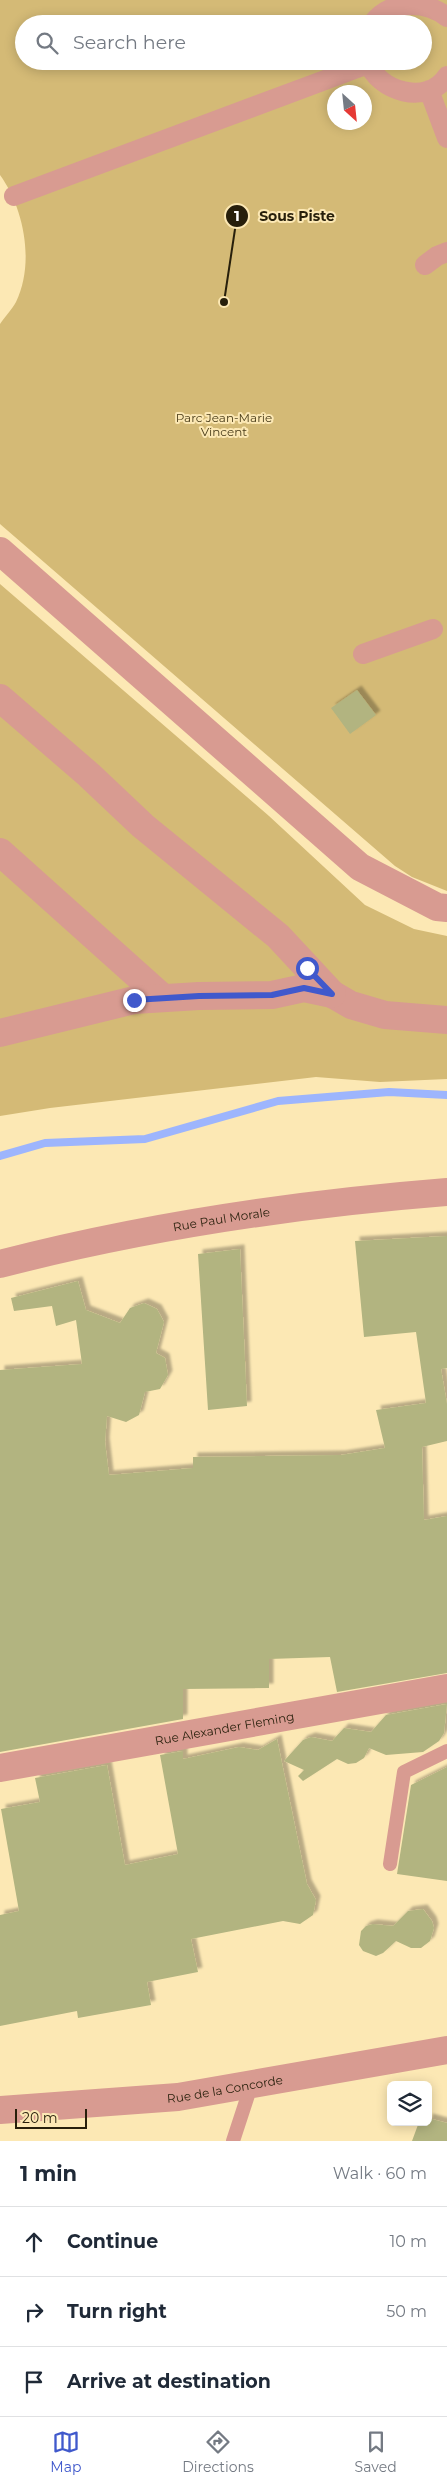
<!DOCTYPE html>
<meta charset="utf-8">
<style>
:root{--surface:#fff;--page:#f2f2f3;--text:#1f2937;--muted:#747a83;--line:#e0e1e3;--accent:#4059cc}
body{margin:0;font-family:Montserrat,sans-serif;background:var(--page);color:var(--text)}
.controls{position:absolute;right:15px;bottom:15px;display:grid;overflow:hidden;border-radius:8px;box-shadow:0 2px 12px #0003}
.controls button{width:45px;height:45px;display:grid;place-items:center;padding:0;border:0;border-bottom:1px solid var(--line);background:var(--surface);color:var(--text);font:25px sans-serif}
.compass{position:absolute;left:327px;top:85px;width:45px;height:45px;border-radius:50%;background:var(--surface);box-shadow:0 2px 12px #0003;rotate:153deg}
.scale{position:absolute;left:15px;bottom:12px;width:72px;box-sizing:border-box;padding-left:5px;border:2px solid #271f0b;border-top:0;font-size:14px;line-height:18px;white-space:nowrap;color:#271f0b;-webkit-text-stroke:4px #fce8b4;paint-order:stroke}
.stop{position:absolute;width:15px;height:15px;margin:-11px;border:4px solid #4059cc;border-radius:50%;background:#fff}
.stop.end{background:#4059cc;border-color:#fff;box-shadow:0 1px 5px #0008}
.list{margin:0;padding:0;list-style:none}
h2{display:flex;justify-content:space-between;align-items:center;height:65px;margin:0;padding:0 20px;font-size:21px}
h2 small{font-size:16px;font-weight:400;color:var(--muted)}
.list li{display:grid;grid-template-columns:32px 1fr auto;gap:15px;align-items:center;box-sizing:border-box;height:70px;padding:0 20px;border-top:1px solid var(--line)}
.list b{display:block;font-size:19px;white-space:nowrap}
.list em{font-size:16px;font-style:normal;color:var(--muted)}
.icon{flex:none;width:28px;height:28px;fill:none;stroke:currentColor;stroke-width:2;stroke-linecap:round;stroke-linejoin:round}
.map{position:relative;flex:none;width:447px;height:2141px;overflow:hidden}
.search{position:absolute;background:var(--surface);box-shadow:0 2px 12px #0003;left:15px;right:15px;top:15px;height:55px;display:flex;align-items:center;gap:12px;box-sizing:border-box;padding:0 18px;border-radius:28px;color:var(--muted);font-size:19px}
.sheet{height:275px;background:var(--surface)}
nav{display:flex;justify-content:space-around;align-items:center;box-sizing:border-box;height:70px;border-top:1px solid var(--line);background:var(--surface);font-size:14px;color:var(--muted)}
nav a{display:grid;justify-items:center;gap:2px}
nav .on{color:var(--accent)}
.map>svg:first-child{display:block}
.green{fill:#d4ba76;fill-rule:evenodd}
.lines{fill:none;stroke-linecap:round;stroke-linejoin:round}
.stream{stroke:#9db5fd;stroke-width:8}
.building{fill:#b2b480;filter:url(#shadow)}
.service{stroke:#d89b91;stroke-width:14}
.pedestrian{stroke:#d89b91;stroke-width:20}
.minor{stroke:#d89b91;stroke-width:28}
.tertiary{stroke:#d89b91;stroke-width:28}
.route{stroke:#4059cc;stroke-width:6}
.labels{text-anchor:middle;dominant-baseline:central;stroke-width:4;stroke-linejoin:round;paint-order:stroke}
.park-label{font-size:12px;fill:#483b18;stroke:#fce8b4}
.street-label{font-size:12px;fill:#271f0b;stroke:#fce8b4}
.leader{fill:none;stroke:#271f0b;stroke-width:2}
.callout-dot{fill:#271f0b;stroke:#fce8b4;stroke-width:2}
.mark-label{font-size:15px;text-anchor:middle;font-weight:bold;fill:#fff}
.callout-label{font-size:14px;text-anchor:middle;font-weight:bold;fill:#271f0b;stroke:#fce8b4;stroke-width:4;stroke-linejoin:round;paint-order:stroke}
</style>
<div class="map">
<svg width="447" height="2141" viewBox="0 0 447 2141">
<defs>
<filter id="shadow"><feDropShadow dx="4.5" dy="-4.5" stdDeviation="1" flood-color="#0004"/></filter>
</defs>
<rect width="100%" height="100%" fill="#fce8b4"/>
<path class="green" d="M0 0H447V891L412 877 395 866 0 524V324C5 317 12 309 16 302 35 263 24 208 0 175ZM24 24H423V61H24ZM334 92H364V122H334Z
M0 584 269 816 365 905 414 929 447 936V1079L380 1082 316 1077 50 1108 0 1116Z"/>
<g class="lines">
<path class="stream" d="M0 1156 45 1143 145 1139 278 1101 389 1092 447 1095"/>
</g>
<path class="building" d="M357 690 376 715 350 734 331 708Z
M447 1236V1368L441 1369 447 1404V1441L422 1447 424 1520 447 1516V1673L337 1692 330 1657 269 1659V1688L183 1689V1719L0 1752V1370L82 1364 76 1320 56 1326 52 1306 14 1311 11 1298 78 1281 86 1310 120 1323 130 1308 144 1303 157 1309 164 1322 156 1353 165 1358 168 1375 160 1389 145 1392 139 1415 126 1422 107 1416 105 1442 109 1475 193 1468V1457L341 1455 385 1448 376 1410 426 1403 416 1332 364 1337 355 1241Z
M240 1249 247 1406 208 1410 198 1254Z
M447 1704 444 1733 439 1741 423 1752 386 1755 369 1748 364 1758 356 1763 348 1764 337 1759 303 1781 298 1776 304 1770 284 1761 303 1740 311 1737 332 1741 344 1728 371 1732 386 1715Z
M277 1739 307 1884 316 1900 313 1915 300 1924 283 1921 191 1939 198 1972 147 1982 151 2005 78 2018 77 2011 0 2026V1915L19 1911 1 1809 40 1802 35 1778 107 1765 125 1865 178 1854 160 1755 183 1751V1759L239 1747 258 1750Z
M447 1767V1881L397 1874 411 1785Z
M423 1909 432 1921 434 1928 430 1941 421 1948H411L396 1941 383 1953 376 1956 363 1951 359 1945 361 1931 366 1926 373 1924 393 1926 408 1911Z
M428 2118 447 2123V2141H412L419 2122H428Z"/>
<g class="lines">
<path class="service" d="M390 1864 404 1772 447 1751
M233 2141 252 2083"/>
<path class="pedestrian" d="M372 24C389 0 425 0 447 17
M368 61C377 92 428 106 447 76
M429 90 447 138
M14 196 368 64
M425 265 437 256 447 252
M363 654 433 629"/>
<g class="minor">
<path d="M0 698 89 775 143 826 278 936 332 994 351 1005 385 1015 447 1020"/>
<path d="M0 852 163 998"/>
<path d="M0 1033 134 1000 199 996 272 995 304 988 332 994"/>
<path id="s1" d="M0 1264C147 1226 296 1204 447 1192"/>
<path id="s2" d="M0 2110 178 2097 447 2050"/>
</g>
<g class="tertiary">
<path d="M0 551 360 867 437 907 447 908"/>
<path id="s3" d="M0 1768 447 1688"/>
</g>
</g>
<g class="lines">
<path class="route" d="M134 1000 199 996 272 995 304 988 332 994 307 968"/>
</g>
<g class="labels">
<g class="park-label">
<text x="224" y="417">Parc Jean-Marie<tspan x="224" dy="14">Vincent</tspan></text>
</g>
<g class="street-label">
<text stroke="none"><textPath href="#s1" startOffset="226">Rue Paul Morale</textPath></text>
<text stroke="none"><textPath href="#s3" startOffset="228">Rue Alexander Fleming</textPath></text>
<text stroke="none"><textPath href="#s2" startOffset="226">Rue de la Concorde</textPath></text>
</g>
</g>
<path class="leader" d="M224 302L237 216"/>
<g class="callout-dot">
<circle cx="224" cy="302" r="5"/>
<circle cx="237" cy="216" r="12"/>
</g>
<g class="mark-label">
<text x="237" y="221">1</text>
</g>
<g class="callout-label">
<text x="297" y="221">Sous Piste</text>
</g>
</svg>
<div class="controls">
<button><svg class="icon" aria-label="layers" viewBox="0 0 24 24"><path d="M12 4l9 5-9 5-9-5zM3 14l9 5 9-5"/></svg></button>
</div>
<svg class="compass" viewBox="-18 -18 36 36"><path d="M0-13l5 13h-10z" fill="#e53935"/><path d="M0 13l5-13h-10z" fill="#747a83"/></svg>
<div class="scale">20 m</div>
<div class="stop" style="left:307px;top:968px"></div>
<div class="stop end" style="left:134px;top:1000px"></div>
<div class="search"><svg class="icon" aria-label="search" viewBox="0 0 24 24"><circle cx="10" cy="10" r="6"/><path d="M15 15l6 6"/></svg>Search here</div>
</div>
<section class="sheet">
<h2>1 min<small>Walk · 60 m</small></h2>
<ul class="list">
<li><svg class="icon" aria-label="ahead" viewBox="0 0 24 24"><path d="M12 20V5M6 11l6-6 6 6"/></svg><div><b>Continue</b></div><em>10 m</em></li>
<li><svg class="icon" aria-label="right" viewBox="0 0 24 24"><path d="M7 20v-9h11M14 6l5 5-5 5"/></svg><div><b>Turn right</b></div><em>50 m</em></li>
<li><svg class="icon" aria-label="arrive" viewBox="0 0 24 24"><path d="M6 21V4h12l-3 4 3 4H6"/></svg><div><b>Arrive at destination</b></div></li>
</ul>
</section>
<nav>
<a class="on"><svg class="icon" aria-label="map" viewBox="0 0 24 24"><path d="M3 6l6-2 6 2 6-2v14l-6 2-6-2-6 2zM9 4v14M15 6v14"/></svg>Map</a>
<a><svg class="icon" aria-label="directions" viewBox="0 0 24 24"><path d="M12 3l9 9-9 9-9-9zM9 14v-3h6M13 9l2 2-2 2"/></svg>Directions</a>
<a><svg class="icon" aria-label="saved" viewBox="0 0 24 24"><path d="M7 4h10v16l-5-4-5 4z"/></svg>Saved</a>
</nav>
